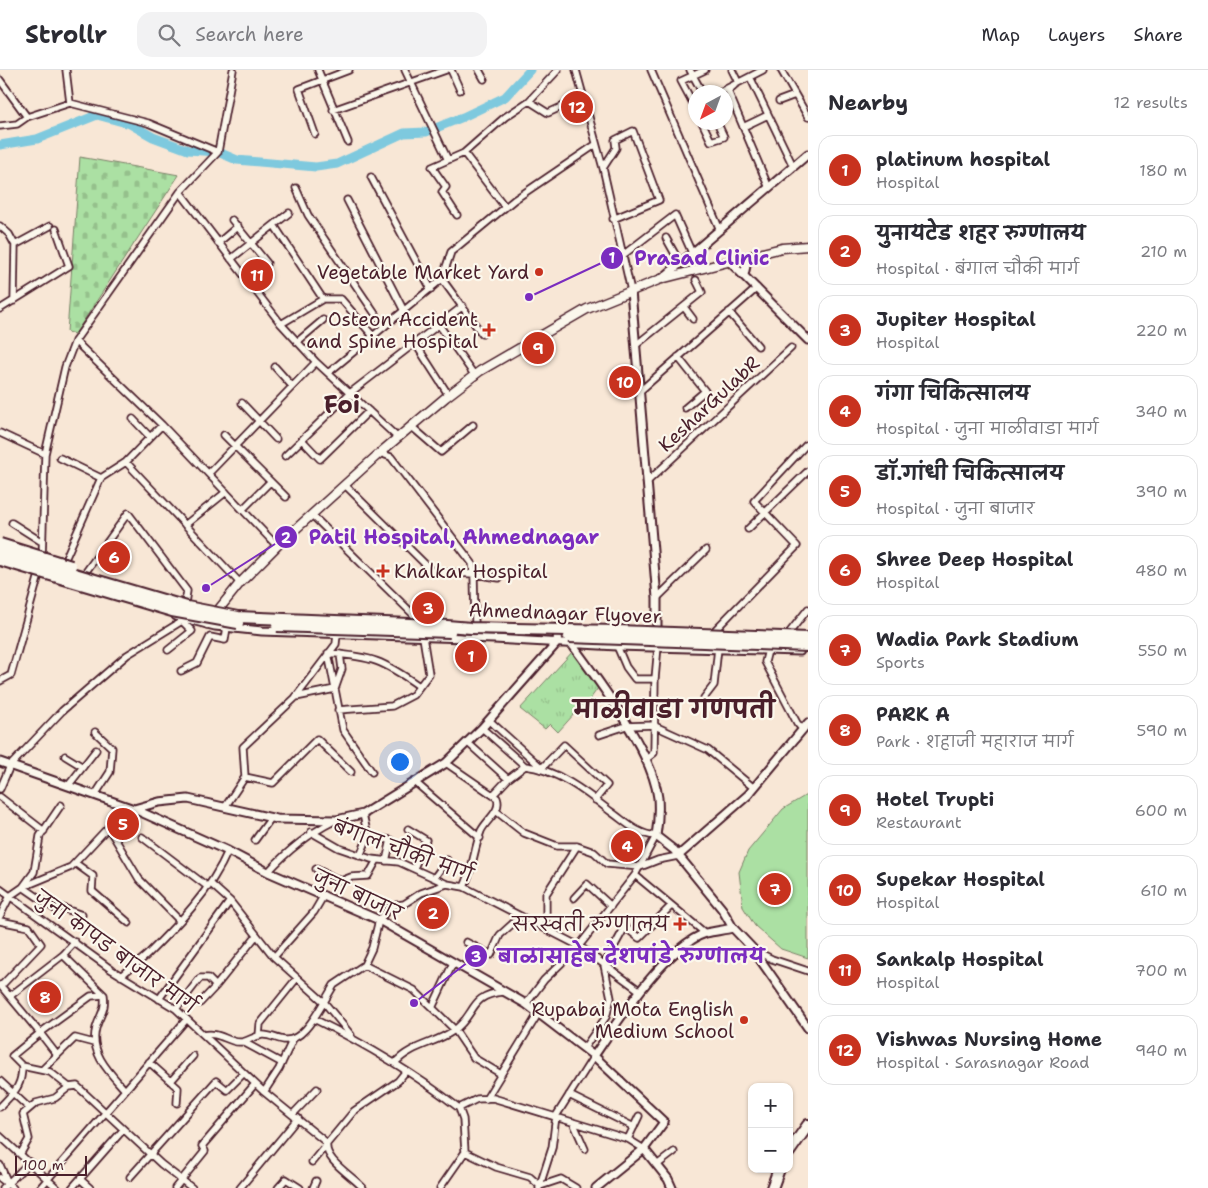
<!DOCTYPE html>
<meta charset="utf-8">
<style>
:root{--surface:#fff;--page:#f2f2f3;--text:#2b2b33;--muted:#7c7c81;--line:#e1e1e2;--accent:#c8321e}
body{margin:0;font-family:"Shantell Sans","Playpen Sans Deva",sans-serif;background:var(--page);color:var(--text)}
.controls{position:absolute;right:15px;bottom:15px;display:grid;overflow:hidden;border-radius:10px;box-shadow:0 1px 4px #0004}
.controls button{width:45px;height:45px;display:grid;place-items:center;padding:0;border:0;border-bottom:1px solid var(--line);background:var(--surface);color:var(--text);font:25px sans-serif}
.compass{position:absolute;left:688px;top:15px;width:45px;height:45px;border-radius:50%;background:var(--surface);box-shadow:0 1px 4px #0004;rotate:221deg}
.scale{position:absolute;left:15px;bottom:12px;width:72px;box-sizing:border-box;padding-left:5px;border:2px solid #4a1f2b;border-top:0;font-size:14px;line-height:18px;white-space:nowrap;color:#4a1f2b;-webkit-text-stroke:4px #fbf7ec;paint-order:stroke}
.you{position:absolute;left:399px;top:691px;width:18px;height:18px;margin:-12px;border:4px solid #fff;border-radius:50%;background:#1a73e8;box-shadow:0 0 0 8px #1a73e833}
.badge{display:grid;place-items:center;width:32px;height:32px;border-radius:50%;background:var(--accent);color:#fff;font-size:16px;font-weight:700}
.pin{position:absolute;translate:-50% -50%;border:2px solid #fff;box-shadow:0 1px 5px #0006}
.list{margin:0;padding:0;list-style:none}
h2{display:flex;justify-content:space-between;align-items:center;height:65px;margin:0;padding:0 20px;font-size:21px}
h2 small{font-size:16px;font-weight:400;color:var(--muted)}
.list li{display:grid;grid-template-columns:32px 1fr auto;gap:15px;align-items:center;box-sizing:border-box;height:70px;margin:0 10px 10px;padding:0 10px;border:1px solid var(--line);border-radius:15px}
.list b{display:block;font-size:19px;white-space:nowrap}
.list p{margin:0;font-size:16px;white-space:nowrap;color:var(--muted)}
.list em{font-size:16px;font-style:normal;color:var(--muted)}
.icon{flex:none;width:28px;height:28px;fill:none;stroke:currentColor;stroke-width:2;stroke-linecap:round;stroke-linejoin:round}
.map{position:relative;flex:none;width:808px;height:1118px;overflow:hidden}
header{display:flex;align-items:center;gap:30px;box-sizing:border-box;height:70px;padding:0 25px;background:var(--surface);border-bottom:1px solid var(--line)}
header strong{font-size:24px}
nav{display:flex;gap:28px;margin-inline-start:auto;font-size:18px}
.search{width:350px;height:45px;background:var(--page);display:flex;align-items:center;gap:12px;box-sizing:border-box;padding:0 18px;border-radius:15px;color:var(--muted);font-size:19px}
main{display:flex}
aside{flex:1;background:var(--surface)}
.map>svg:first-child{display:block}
.cemetery{fill:url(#cemetery-stones);stroke:#7a8067}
.park{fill:url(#park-tufts);stroke:#7a8067}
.pitch{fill:#abe0a3;stroke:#7a8067}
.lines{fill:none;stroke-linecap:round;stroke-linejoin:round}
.river{stroke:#7ec9de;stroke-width:9}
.minor-casing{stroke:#4a1f2b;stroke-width:9}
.tertiary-casing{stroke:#4a1f2b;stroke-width:11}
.secondary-casing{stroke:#4a1f2b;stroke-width:11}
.trunk-casing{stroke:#4a1f2b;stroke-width:14}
.minor{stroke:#fbf7ec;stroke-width:5.5}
.tertiary{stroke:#fbf7ec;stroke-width:7}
.secondary{stroke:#fbf7ec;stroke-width:8}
.trunk{stroke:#fbf7ec;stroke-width:10}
.trunk-bridge-casing{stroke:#4a1f2b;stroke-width:14;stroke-linecap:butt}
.trunk-bridge{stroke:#fbf7ec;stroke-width:10}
.poi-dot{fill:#c8321e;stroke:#fbf7ec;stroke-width:2}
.labels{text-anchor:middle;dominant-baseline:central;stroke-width:4.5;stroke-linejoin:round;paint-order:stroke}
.poi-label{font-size:19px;fill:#4a1f2b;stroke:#fbf7ec;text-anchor:end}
.street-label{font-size:19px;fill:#4a1f2b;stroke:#fbf7ec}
.district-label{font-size:24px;font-weight:bold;fill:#4a1f2b;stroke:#fbf7ec}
.leader{fill:none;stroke:#7b2cbf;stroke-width:2}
.callout-dot{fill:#7b2cbf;stroke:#fbf7ec;stroke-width:2}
.mark-label{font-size:15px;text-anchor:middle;font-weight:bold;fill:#fff}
.callout-label{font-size:20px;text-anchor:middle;font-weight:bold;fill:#7b2cbf;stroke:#fbf7ec;stroke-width:4.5;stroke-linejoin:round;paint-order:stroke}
</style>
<header>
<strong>Strollr</strong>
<div class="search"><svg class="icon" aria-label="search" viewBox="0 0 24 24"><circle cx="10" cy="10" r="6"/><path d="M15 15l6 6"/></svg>Search here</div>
<nav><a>Map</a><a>Layers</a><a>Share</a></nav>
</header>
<main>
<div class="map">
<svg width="808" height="1118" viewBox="0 0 808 1118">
<defs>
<pattern id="cemetery-stones" width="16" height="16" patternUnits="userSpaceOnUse" patternTransform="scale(1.25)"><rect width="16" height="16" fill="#abe0a3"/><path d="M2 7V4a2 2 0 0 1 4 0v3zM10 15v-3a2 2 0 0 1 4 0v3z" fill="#95c08c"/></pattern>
<pattern id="park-tufts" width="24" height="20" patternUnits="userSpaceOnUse" patternTransform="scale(1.25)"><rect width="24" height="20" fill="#abe0a3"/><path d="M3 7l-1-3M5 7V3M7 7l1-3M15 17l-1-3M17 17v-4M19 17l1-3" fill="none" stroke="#95c08c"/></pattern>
</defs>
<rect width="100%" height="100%" fill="#f8e7d6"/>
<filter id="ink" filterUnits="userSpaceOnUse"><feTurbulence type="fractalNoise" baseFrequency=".02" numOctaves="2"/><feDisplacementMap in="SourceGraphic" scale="10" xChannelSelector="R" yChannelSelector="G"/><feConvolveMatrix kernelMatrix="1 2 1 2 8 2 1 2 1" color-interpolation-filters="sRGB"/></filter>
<g filter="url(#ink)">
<path class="cemetery" d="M80 87 179 105 75 264 67 262Z"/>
<path class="park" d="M574 580 598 618 588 632 584 633 558 662 550 654 545 659 520 639Z"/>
<path class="pitch" d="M808 724V888L781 879 755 856 743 837 739 802 748 781 783 739Z"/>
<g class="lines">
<path class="river" d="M0 75 37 69 97 45 130 54 153 67 188 80 218 82 237 90 316 97 337 94 404 63 426 62 463 47 505 27 530 0"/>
<defs>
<path id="minor" d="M66 0 70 33
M318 0 348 72
M405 0 448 90
M451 0 460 20
M479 0 484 9
M576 0 603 98 631 221
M651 0 720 160
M690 0 702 22
M732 0 738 12 728 21 769 118
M781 0 808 47
M750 7 793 96
M0 10 27 47
M720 22 763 0
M529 31 558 0
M779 31 795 25
M696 39 681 11 705 0
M333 40 446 0
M702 52 711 71 724 67 717 52
M0 56 17 54 27 47 70 33 148 53 218 82
M743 57 768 45
M315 64 299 19 349 0
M218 82 233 0
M603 98 616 78 615 70 633 61 659 130 613 149
M371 107 431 219
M296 118 308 145 384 257
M180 122 281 254 316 292 398 368
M347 130 404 241
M505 137 464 83 505 47 529 31 548 43 583 27
M457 145 442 122 446 117 432 97 464 83
M232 150 267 193
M274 155 323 229
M0 156 9 164 15 175 14 231
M666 168 680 193
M218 173 238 156
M15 175 50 156
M623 185 675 145 692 183
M231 189 289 143
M442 209 482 264
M684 237 693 249
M0 239 69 196 56 159
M729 242 758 276
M281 254 323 229H341L373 266
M439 255 475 306
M75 271 162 355 277 476
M297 272 323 250
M415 273 446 321
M636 275 702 222 696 210
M678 287 705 321 685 338
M275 297 292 316
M328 303 442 209 451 182 514 130 595 75
M640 321 757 218
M242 333 276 369
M133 349 150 367
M411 356 441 382 473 355
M0 363 45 384
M224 365 286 427
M302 370 320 389 369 341
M285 386 350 323 463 236
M60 388 101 408
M126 392 240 513
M209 403 316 292
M647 412 791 278
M345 415 433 502 474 504 472 493 391 387 380 383
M243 439 270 412
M312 445 420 551
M12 453 42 472
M185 455 226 422
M748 459 808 401
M42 490 45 384 65 297 75 271 180 122 218 82
M63 494 101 408 126 392 162 355
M657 528 706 480
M475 554 474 504 499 508
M714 561 797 476 754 431 806 375
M789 563 808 539
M617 576 626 597 635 609H655
M168 580 192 561 182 551
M768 580 765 592 797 653 803 660
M181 601 197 593 210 567 225 570 227 557
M0 611 11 605 40 501
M296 627 335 619 342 599 340 584
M704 628 714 615 718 578
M338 640 392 636 413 625 429 604 423 567
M489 650 542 698 564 675 607 715 595 730
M655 656 708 680 754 718
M482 658 525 696
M95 662 112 678 110 702 95 725
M599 665 626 656 655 655
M468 673 508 709
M65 686 83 697
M645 690 654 683 655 609 658 576
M446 693 497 728C502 741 486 750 481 761 474 779 473 799 464 817
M372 702 343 660 328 583C373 587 382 590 419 616
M245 707 243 677 295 628 336 574 337 564
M416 713 480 768
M68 716 96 680
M0 719 10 696 62 641 127 585 182 551 187 521 128 443 85 503
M493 725 508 709 525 696C556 699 586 722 610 741 626 752 636 764 656 766L635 805 579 876 544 910 526 934
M0 727 44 761
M61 735 40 766 34 802 23 817 55 839 60 837 82 845
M225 737 245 707 273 713 317 669 351 702
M496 741 524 763 557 776H577L594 782 607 794 640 797 658 790 678 786
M108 757 139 809 179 850
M408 759 426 770 414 798
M311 762 339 778 371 789 399 792 447 814 464 817 579 876 639 920
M142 767 208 817
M368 767 391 770 386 791
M255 770 271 748
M360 786 368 767 363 744
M75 793 93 806 92 821 129 853
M316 799 341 811 351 807 368 806 377 790
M268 802C288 780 308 764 334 751
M635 805 705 863
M434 808 447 790
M0 819 112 900 176 939 263 1021 327 1073C323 1090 353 1106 363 1118
M574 828 587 814 611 836
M0 846 10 826 23 817 71 797 115 750 134 739
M0 851 29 857 41 874 1 916
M535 854 546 849V824L577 776
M466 872 491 885 500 865 521 846
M754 880 772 889 808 901
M63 885 104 925C106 941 100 944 96 958 89 983 110 1003 125 1020
M274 887 314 842 324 825
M364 895 372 878 379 850 391 836 404 834 421 823 447 814
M121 906C130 897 139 893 148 884 178 854 211 821 228 781
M0 915 40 963 12 986 22 996 50 1002 69 1017 77 1016 161 1094 192 1118
M10 926 63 885 75 872
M159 929 230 831
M200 933 216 916
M432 938 453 893
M176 939 200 908H208L216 916 256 866
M314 949C365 974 414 1003 459 1038L463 1049 465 1082 496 1097 530 1107 540 1116
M204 965C215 962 223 968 233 971 246 975 250 967 262 965 268 964 277 969 284 970 302 972 316 945 324 932L274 887 230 831 211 814
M351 965 324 932 334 915 364 895 414 920 455 960 474 988 501 1004
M259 966 260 954 297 908
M245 973 282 993
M584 978 606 947 611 928 604 895 625 857 639 868 671 836
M57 985 40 963 91 926 104 925
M149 992 178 1018 177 1033
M395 993C411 975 434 974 453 961 477 945 468 925 503 922
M42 1000 75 968 94 973
M0 1011 29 1038
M171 1011 193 986
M264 1022 279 999 293 969
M569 1025 634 1057
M486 1029 538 944
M0 1037C14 1022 22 1017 22 996
M459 1038 477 1029 493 1028 628 1069 644 1079
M293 1044 317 1019
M573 1052 585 1079
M0 1066 57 1118
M628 1069 639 1046
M21 1083 29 1069 23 1044 36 1033 55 1028 69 1017
M312 1092 354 1041 398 1011 406 1001
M0 1095 8 1113
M657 1095 674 1082
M130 1107 216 1011 227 1020 244 1003
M0 1108 13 1118
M80 1109 90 1118
M540 1116 561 1109 576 1118
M3 1118 30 1092
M40 1118 186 950
M72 1118 123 1060
M175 1118 205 1081 202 1076 255 1014
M240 1118 298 1048
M278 1118 286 1109 300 1118
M313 1118 316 1111
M440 1118 465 1082
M539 1118 552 1078 556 1046 594 986"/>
<path id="tertiary" d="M730 192 808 270
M744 205 748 187
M662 209 808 84
M631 221 657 528V559
M176 546 215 556 262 561 494 569 617 576 800 581
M571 569V573C598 610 653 682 658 728 659 741 658 754 656 766L674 780 722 839 733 858 752 878 808 958
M0 692 134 739 228 781 268 802 379 850 526 934 594 986 664 1052 644 1079 596 1118
M134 739 159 732 188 729 277 749 336 750 363 744 446 693 482 658 557 573 558 557
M678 786 748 725 808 653
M594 986C617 952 666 876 706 863 715 861 724 860 733 858
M644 1079 668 1109 672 1118"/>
<path id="secondary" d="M207 554 240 513 277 476 382 381 446 327 480 301 587 239 661 209 782 178 808 176"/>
<path id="trunk" d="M789 1082 808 1055
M772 1118 779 1099"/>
</defs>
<use href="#minor" class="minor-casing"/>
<use href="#tertiary" class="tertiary-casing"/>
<use href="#secondary" class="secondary-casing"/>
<use href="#trunk" class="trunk-casing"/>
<use href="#minor" class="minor"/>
<use href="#tertiary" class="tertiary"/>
<use href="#secondary" class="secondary"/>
<use href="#trunk" class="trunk"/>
<defs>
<path id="trunk-bridge" d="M0 474 71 496
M0 482 187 537 238 547 435 555 471 558 618 561 808 568
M0 490 172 541 238 553
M277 556 450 562
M569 567 808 576"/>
</defs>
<use href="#trunk-bridge" class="trunk-bridge-casing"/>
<use href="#trunk-bridge" class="trunk-bridge"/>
</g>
</g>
<g class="poi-dot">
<circle cx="539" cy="202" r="5"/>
<path d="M486.5 252.5h5v5h5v5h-5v5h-5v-5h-5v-5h5z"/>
<path d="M380.5 493.5h5v5h5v5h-5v5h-5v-5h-5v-5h5z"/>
<path d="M677.5 846.5h5v5h5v5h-5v5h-5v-5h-5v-5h5z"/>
<circle cx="744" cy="950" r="5"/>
</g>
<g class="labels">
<g class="poi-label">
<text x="529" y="202">Vegetable Market Yard</text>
<text x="478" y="249">Osteon Accident<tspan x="478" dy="22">and Spine Hospital</tspan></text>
<text x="394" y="501" text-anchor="start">Khalkar Hospital</text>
<text x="669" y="854">सरस्वती रुग्णालय</text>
<text x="734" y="939">Rupabai Mota English<tspan x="734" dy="22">Medium School</tspan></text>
</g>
<g class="street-label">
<text transform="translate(709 334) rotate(-43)">KesharGulabR</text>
<text transform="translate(565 543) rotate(2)">Ahmednagar Flyover</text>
<text transform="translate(403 781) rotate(20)">बंगाल चौकी मार्ग</text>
<text transform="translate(358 825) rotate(25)">जुना बाजार</text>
<text transform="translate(116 882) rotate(36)">जुना कापड बाजार मार्ग</text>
</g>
<g class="district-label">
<text x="342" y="335">Foi</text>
<text x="674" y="640">माळीवाडा गणपती</text>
</g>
</g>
<path class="leader" d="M529 227L612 188M206 518L286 467M414 933L476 886"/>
<g class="callout-dot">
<circle cx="529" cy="227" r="5"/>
<circle cx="206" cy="518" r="5"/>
<circle cx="414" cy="933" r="5"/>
<circle cx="612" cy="188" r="12"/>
<circle cx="286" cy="467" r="12"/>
<circle cx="476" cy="886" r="12"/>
</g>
<g class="mark-label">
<text x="612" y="193">1</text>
<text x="286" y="473">2</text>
<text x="476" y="892">3</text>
</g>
<g class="callout-label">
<text x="702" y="195">Prasad Clinic</text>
<text x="454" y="474">Patil Hospital, Ahmednagar</text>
<text x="631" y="893">बाळासाहेब देशपांडे रुग्णालय</text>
</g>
</svg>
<div class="controls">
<button>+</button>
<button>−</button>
</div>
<svg class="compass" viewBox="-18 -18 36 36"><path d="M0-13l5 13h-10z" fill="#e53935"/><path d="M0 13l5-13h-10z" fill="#7c7c81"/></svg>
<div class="scale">100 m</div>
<div class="you"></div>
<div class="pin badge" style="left:471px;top:586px">1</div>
<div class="pin badge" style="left:433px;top:843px">2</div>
<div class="pin badge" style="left:428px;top:538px">3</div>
<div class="pin badge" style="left:627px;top:776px">4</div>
<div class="pin badge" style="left:123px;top:754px">5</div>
<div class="pin badge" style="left:114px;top:487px">6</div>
<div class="pin badge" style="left:775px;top:819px">7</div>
<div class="pin badge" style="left:45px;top:927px">8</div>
<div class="pin badge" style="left:538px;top:278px">9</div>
<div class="pin badge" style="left:625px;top:312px">10</div>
<div class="pin badge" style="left:257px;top:205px">11</div>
<div class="pin badge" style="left:577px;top:37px">12</div>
</div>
<aside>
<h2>Nearby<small>12 results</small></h2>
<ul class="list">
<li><span class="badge">1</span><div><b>platinum hospital</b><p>Hospital</p></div><em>180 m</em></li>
<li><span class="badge">2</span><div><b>युनायटेड शहर रुग्णालय</b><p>Hospital · बंगाल चौकी मार्ग</p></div><em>210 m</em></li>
<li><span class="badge">3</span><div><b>Jupiter Hospital</b><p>Hospital</p></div><em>220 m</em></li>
<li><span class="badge">4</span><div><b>गंगा चिकित्सालय</b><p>Hospital · जुना माळीवाडा मार्ग</p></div><em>340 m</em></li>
<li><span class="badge">5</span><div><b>डॉ.गांधी चिकित्सालय</b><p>Hospital · जुना बाजार</p></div><em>390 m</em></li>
<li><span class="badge">6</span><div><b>Shree Deep Hospital</b><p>Hospital</p></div><em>480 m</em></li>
<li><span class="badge">7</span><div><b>Wadia Park Stadium</b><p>Sports</p></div><em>550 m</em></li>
<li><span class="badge">8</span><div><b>PARK A</b><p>Park · शहाजी महाराज मार्ग</p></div><em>590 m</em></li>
<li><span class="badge">9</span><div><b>Hotel Trupti</b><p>Restaurant</p></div><em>600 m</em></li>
<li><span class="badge">10</span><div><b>Supekar Hospital</b><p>Hospital</p></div><em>610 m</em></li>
<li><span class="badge">11</span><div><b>Sankalp Hospital</b><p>Hospital</p></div><em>700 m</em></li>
<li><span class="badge">12</span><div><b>Vishwas Nursing Home</b><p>Hospital · Sarasnagar Road</p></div><em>940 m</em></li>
</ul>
</aside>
</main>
